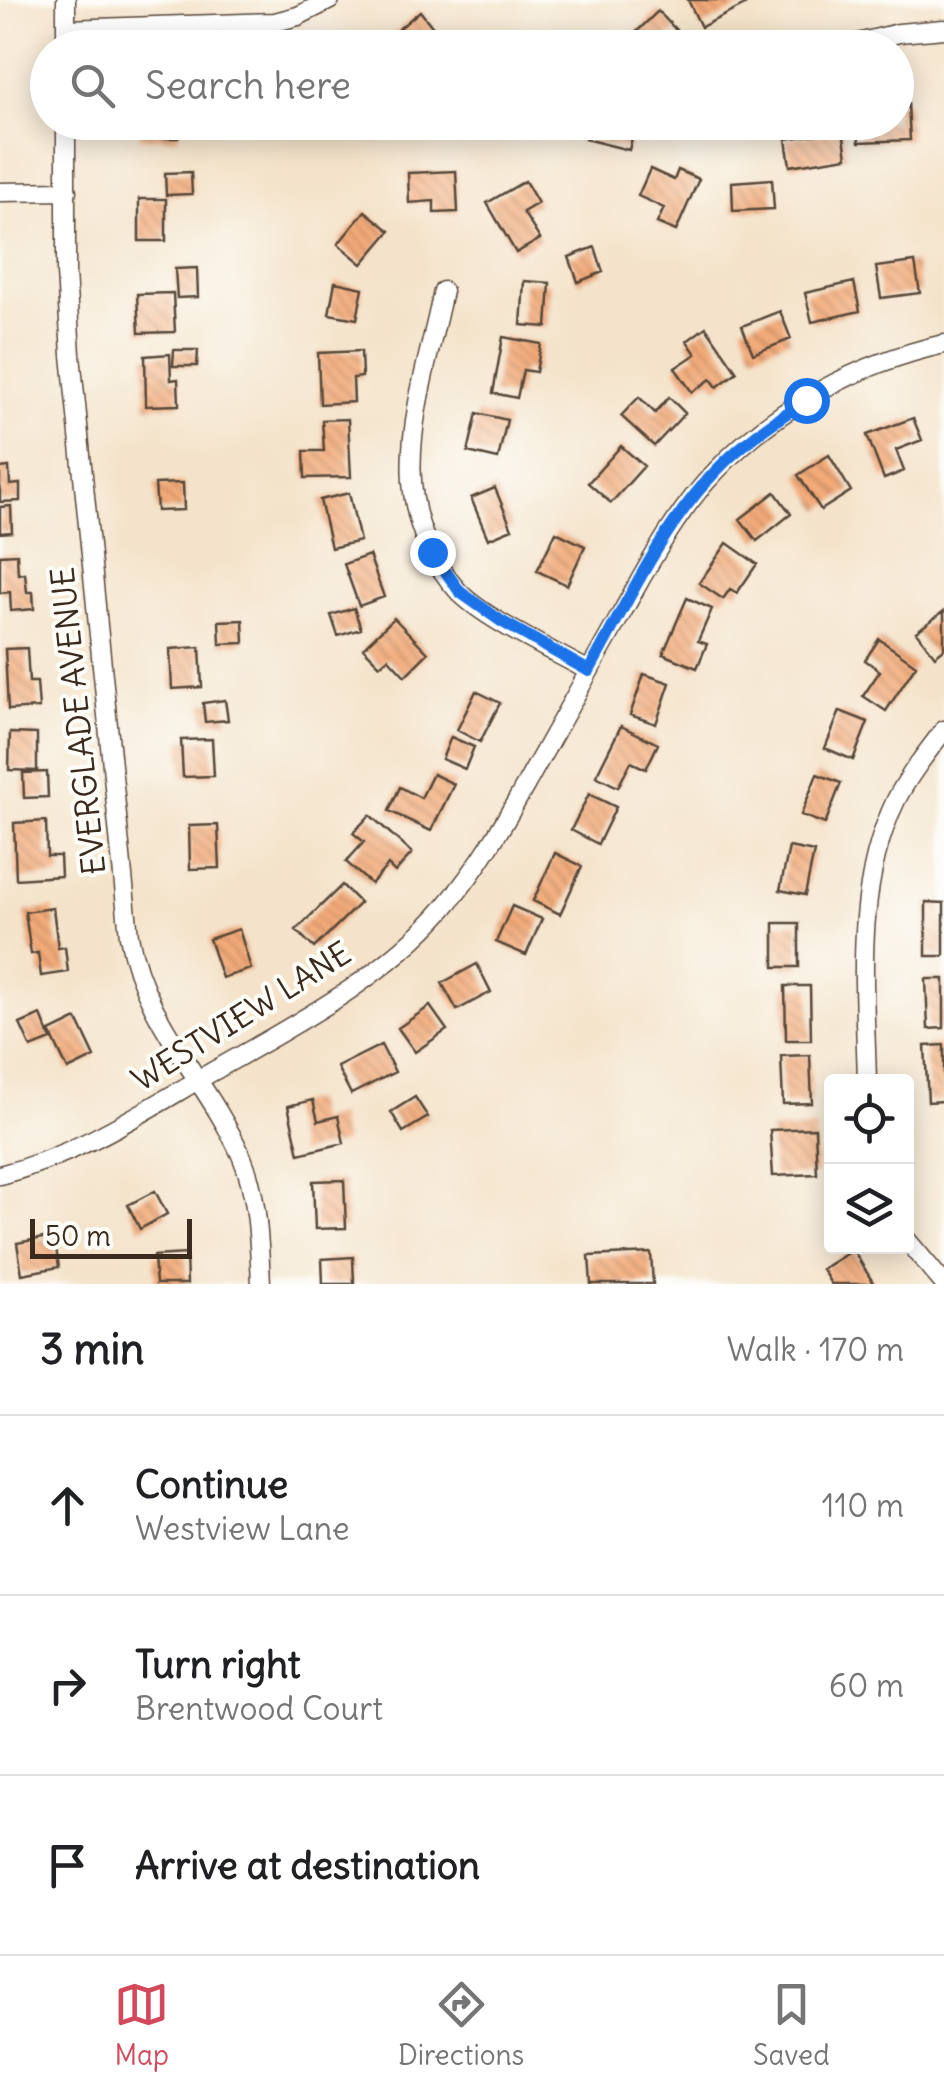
<!DOCTYPE html>
<meta charset="utf-8">
<style>
:root{--surface:#fff;--page:#f6f6f6;--text:#202124;--muted:#757577;--line:#e0e0e0;--accent:#d1495b}
body{margin:0;font-family:Delius,sans-serif;background:var(--page);color:var(--text)}
.controls{position:absolute;right:30px;bottom:30px;display:grid;overflow:hidden;border-radius:10px;box-shadow:0 5px 25px #0003}
.controls button{width:90px;height:90px;display:grid;place-items:center;padding:0;border:0;border-bottom:2px solid var(--line);background:var(--surface);color:var(--text);font:50px sans-serif}
.scale{position:absolute;left:30px;bottom:25px;width:162px;box-sizing:border-box;padding-left:10px;border:5px solid #3b2a1e;border-top:0;font-size:28px;line-height:35px;white-space:nowrap;color:#3b2a1e;-webkit-text-stroke:8px #fdfcf7;paint-order:stroke}
.stop{position:absolute;width:30px;height:30px;margin:-22px;border:8px solid #1a73e8;border-radius:50%;background:#fff}
.stop.end{background:#1a73e8;border-color:#fff;box-shadow:0 2px 10px #0008}
.list{margin:0;padding:0;list-style:none}
h2{display:flex;justify-content:space-between;align-items:center;height:130px;margin:0;padding:0 40px;font-size:42px}
h2 small{font-size:32px;font-weight:400;color:var(--muted)}
.list li{display:grid;grid-template-columns:65px 1fr auto;gap:30px;align-items:center;box-sizing:border-box;height:180px;padding:0 40px;border-top:2px solid var(--line)}
.list b{display:block;font-size:38px;white-space:nowrap}
.list p{margin:0;font-size:32px;white-space:nowrap;color:var(--muted)}
.list em{font-size:32px;font-style:normal;color:var(--muted)}
.icon{flex:none;width:55px;height:55px;fill:none;stroke:currentColor;stroke-width:2;stroke-linecap:round;stroke-linejoin:round}
.map{position:relative;flex:none;width:944px;height:1284px;overflow:hidden}
.search{position:absolute;background:var(--surface);box-shadow:0 5px 25px #0003;left:30px;right:30px;top:30px;height:110px;display:flex;align-items:center;gap:25px;box-sizing:border-box;padding:0 35px;border-radius:55px;color:var(--muted);font-size:38px}
.sheet{height:670px;background:var(--surface)}
nav{display:flex;justify-content:space-around;align-items:center;box-sizing:border-box;height:140px;border-top:2px solid var(--line);background:var(--surface);font-size:28px;color:var(--muted)}
nav a{display:grid;justify-items:center;gap:5px}
nav .on{color:var(--accent)}
.map>svg:first-child{display:block}
.building{fill:url(#building-back-hatch)}
.lines{fill:none;stroke-linecap:round;stroke-linejoin:round}
.street-casing{stroke:#574638;stroke-width:21}
.street{stroke:#fff;stroke-width:18}
.route{stroke:#1a73e8;stroke-width:12}
.labels{text-anchor:middle;dominant-baseline:central;stroke-width:8;stroke-linejoin:round;paint-order:stroke}
.street-label{font-size:32px;fill:#3b2a1e;stroke:#fdfcf7}
</style>
<div class="map">
<svg width="944" height="1284" viewBox="0 0 944 1284">
<defs>
<pattern id="building-back-hatch" width="6" height="6" patternUnits="userSpaceOnUse" patternTransform="scale(2.5)"><rect width="6" height="6" fill="#f3ab79"/><path d="M-1 5l2 2M0 0l6 6M5-1l2 2" fill="none" stroke="#c68b63"/></pattern>
</defs>
<rect width="100%" height="100%" fill="#fdfcf7"/>
<filter id="ink" filterUnits="userSpaceOnUse"><feTurbulence type="fractalNoise" baseFrequency=".01" numOctaves="2"/><feDisplacementMap in="SourceGraphic" scale="20" xChannelSelector="R" yChannelSelector="G"/><feConvolveMatrix kernelMatrix="1 2 1 2 8 2 1 2 1" color-interpolation-filters="sRGB"/></filter>
<filter id="wash" filterUnits="userSpaceOnUse"><feTurbulence type="fractalNoise" baseFrequency=".0048" numOctaves="4" result="noise"/><feDisplacementMap in="SourceGraphic" scale="40" xChannelSelector="R" yChannelSelector="G"/><feGaussianBlur stdDeviation="2.25" result="paint"/><feColorMatrix in="noise" values="0 0 0 0 0 0 0 0 0 0 0 0 0 0 0 0 0 1.4 0 .05"/><feComposite in="paint" operator="in"/></filter>
<g filter="url(#wash)">
<rect width="100%" height="100%" fill="#f4e3ca"/>
<g id="blocks">
<path class="building" d="M688 0H743L745 5 701 27Z
M420 11 449 48H385L382 43Z
M658 11 676 30 657 48H620Z
M896 103H908L910 140 859 142 858 122H896Z
M140 122H194V127H178V138H140Z
M589 122H636L629 150 585 139Z
M843 130 847 157 790 166 786 139Z
M650 169 674 180 678 170 699 179 676 231 657 223 664 208 638 196Z
M456 171 458 212 434 213V201L409 203 408 173Z
M191 172 192 194 166 195 165 173Z
M772 179 774 209 733 211 732 182Z
M525 181 538 203 523 212 540 239 516 253 487 203Z
M139 199H166V241H139Z
M365 211 390 231 362 264 338 244Z
M595 247 603 272 578 282 569 257Z
M915 262 920 293 881 298 876 267Z
M197 268 198 297 177 298 175 269Z
M524 281 550 283 547 327 521 325Z
M335 282 363 288 357 319 329 314Z
M854 282 860 311 812 322 805 293Z
M173 293 175 332 139 333 137 294Z
M780 311 791 339 753 354 742 326Z
M706 327 737 372 717 387 711 379 692 392 675 368 696 354 687 341Z
M503 337 541 344 536 372 523 370 517 398 493 393Z
M174 350H198L197 366H173Z
M361 351 362 377 353 378 354 402 320 404 318 353Z
M170 354 171 380 178 379 179 405 146 406 145 356Z
M639 397 655 413 669 397 685 413 654 446 621 416Z
M477 413 507 420 498 459 468 452Z
M913 418 922 440 896 450 904 471 884 479 867 435Z
M348 419 351 477 305 478 304 451H324L322 420Z
M621 446 644 466 611 503 588 483Z
M829 455 851 491 821 510 798 475Z
M9 467 10 485 20 484V501L0 502V468Z
M183 483 184 510 157 511 155 484Z
M495 488 512 529 488 539 471 498Z
M775 492 791 514 757 541 740 519Z
M349 493 360 541 331 548 320 500Z
M11 506 12 532 0 533V507Z
M556 532 585 546 567 585 537 571Z
M727 543 757 564 737 593 730 589 723 599 699 583Z
M17 554 18 574 25 573 27 592H33L34 609 11 611 10 592 0 593V555Z
M369 555 384 597 359 606 344 564Z
M687 598 712 609 698 641 707 644 697 668 663 654Z
M354 608 361 629 338 636 331 615Z
M944 611V649L935 656 916 632Z
M394 618 428 653 405 676 388 658 380 665 363 648Z
M243 620 244 643 220 644 219 621Z
M879 639 916 665 886 711 863 696 880 671 865 660Z
M200 647 202 687 172 689 170 649Z
M27 648 29 682H37L39 708 8 710 5 649Z
M644 674 670 683 656 724 630 715Z
M476 691 500 703 480 742 457 730Z
M225 700 228 720 205 722 203 703Z
M840 711 868 722 853 760 825 748Z
M621 726 658 744 646 769 631 762 618 787 596 776Z
M10 733 37 734V771L9 770Z
M451 737 474 747 465 769 442 759Z
M212 739 214 776 183 777 181 740Z
M47 772 48 797 24 798 23 773Z
M433 774 454 784 431 831 389 811 400 787 421 798Z
M817 774 841 783 825 824 801 815Z
M589 794 616 807 598 844 571 830Z
M370 815 412 853 395 872 388 865 371 884 346 862 364 842 353 833Z
M46 821 47 856H60L61 876 16 879 14 823Z
M218 825 220 868 190 869 189 826Z
M789 847 814 852 805 895 780 890Z
M555 853 582 866 560 914 533 901Z
M342 885 360 903 314 948 296 930Z
M926 902 944 903V956H926Z
M512 906 542 919 526 955 496 942Z
M53 908 58 948 65 947 68 972 41 976 38 953 31 954 25 912Z
M774 923H799V967H774Z
M239 929 251 969 222 978 209 939Z
M477 964 491 992 457 1010 442 983Z
M926 979H944V1028L928 1029Z
M785 986H810L811 1040H786Z
M430 1006 447 1030 415 1052 398 1028Z
M41 1015 51 1040 31 1048 20 1024Z
M77 1019 95 1057 68 1070 50 1032Z
M381 1045 395 1072 351 1094 337 1067Z
M944 1045V1101L928 1102 925 1046Z
M810 1055 812 1103 783 1104 781 1056Z
M415 1097 428 1117 403 1132 391 1112Z
M313 1100 318 1121 338 1116 344 1143 299 1154 288 1106Z
M815 1128 817 1174 773 1176 770 1130Z
M344 1180 346 1228 315 1229 313 1181Z
M155 1191 167 1214 140 1229 128 1205Z
M54 1236 59 1267 22 1274 17 1243Z
M853 1250 874 1284H831L822 1269Z
M651 1253 653 1284H591L589 1256Z
M186 1254 187 1284H156L154 1256Z
M353 1257 354 1284H323L322 1259Z"/>
</g>
</g>
<g filter="url(#ink)">
<use href="#blocks" fill-opacity="0" stroke="#574638" stroke-width="2.5"/>
<g class="lines">
<defs>
<path id="street" d="M66 0V48
M66 29 275 22 298 16 330 0
M837 48 899 33 944 29
M66 122V272L71 355 129 936C144 1022 206 1078 241 1155 258 1194 259 1242 261 1284
M0 192 67 191
M443 291C422 394 377 501 458 591 483 618 555 652 589 671
M867 1082C865 986 853 889 896 800 909 775 927 752 944 730
M0 1175C78 1155 141 1113 210 1073 292 1026 382 980 444 908 481 865 508 817 535 768 563 717 592 667 620 616 648 566 675 513 716 471 776 407 859 363 944 344
M906 1239 944 1284"/>
</defs>
<use href="#street" class="street-casing"/>
<use href="#street" class="street"/>
</g>
</g>
<g class="lines" filter="url(#ink)">
<path class="route" d="M432 552 460 592 501 621 589 671C627 603 661 528 716 471 742 443 775 421 806 400"/>
</g>
<g class="labels">
<g class="street-label">
<text transform="translate(78 721) rotate(-96)">EVERGLADE AVENUE</text>
<text transform="translate(241 1016) rotate(-32)">WESTVIEW LANE</text>
</g>
</g>
</svg>
<div class="controls">
<button><svg class="icon" aria-label="locate" viewBox="0 0 24 24"><circle cx="12" cy="12" r="6"/><path d="M12 2v4M12 18v4M2 12h4M18 12h4"/></svg></button>
<button><svg class="icon" aria-label="layers" viewBox="0 0 24 24"><path d="M12 4l9 5-9 5-9-5zM3 14l9 5 9-5"/></svg></button>
</div>
<div class="scale">50 m</div>
<div class="stop" style="left:806px;top:400px"></div>
<div class="stop end" style="left:432px;top:552px"></div>
<div class="search"><svg class="icon" aria-label="search" viewBox="0 0 24 24"><circle cx="10" cy="10" r="6"/><path d="M15 15l6 6"/></svg>Search here</div>
</div>
<section class="sheet">
<h2>3 min<small>Walk · 170 m</small></h2>
<ul class="list">
<li><svg class="icon" aria-label="ahead" viewBox="0 0 24 24"><path d="M12 20V5M6 11l6-6 6 6"/></svg><div><b>Continue</b><p>Westview Lane</p></div><em>110 m</em></li>
<li><svg class="icon" aria-label="right" viewBox="0 0 24 24"><path d="M7 20v-9h11M14 6l5 5-5 5"/></svg><div><b>Turn right</b><p>Brentwood Court</p></div><em>60 m</em></li>
<li><svg class="icon" aria-label="arrive" viewBox="0 0 24 24"><path d="M6 21V4h12l-3 4 3 4H6"/></svg><div><b>Arrive at destination</b></div></li>
</ul>
</section>
<nav>
<a class="on"><svg class="icon" aria-label="map" viewBox="0 0 24 24"><path d="M3 6l6-2 6 2 6-2v14l-6 2-6-2-6 2zM9 4v14M15 6v14"/></svg>Map</a>
<a><svg class="icon" aria-label="directions" viewBox="0 0 24 24"><path d="M12 3l9 9-9 9-9-9zM9 14v-3h6M13 9l2 2-2 2"/></svg>Directions</a>
<a><svg class="icon" aria-label="saved" viewBox="0 0 24 24"><path d="M7 4h10v16l-5-4-5 4z"/></svg>Saved</a>
</nav>
